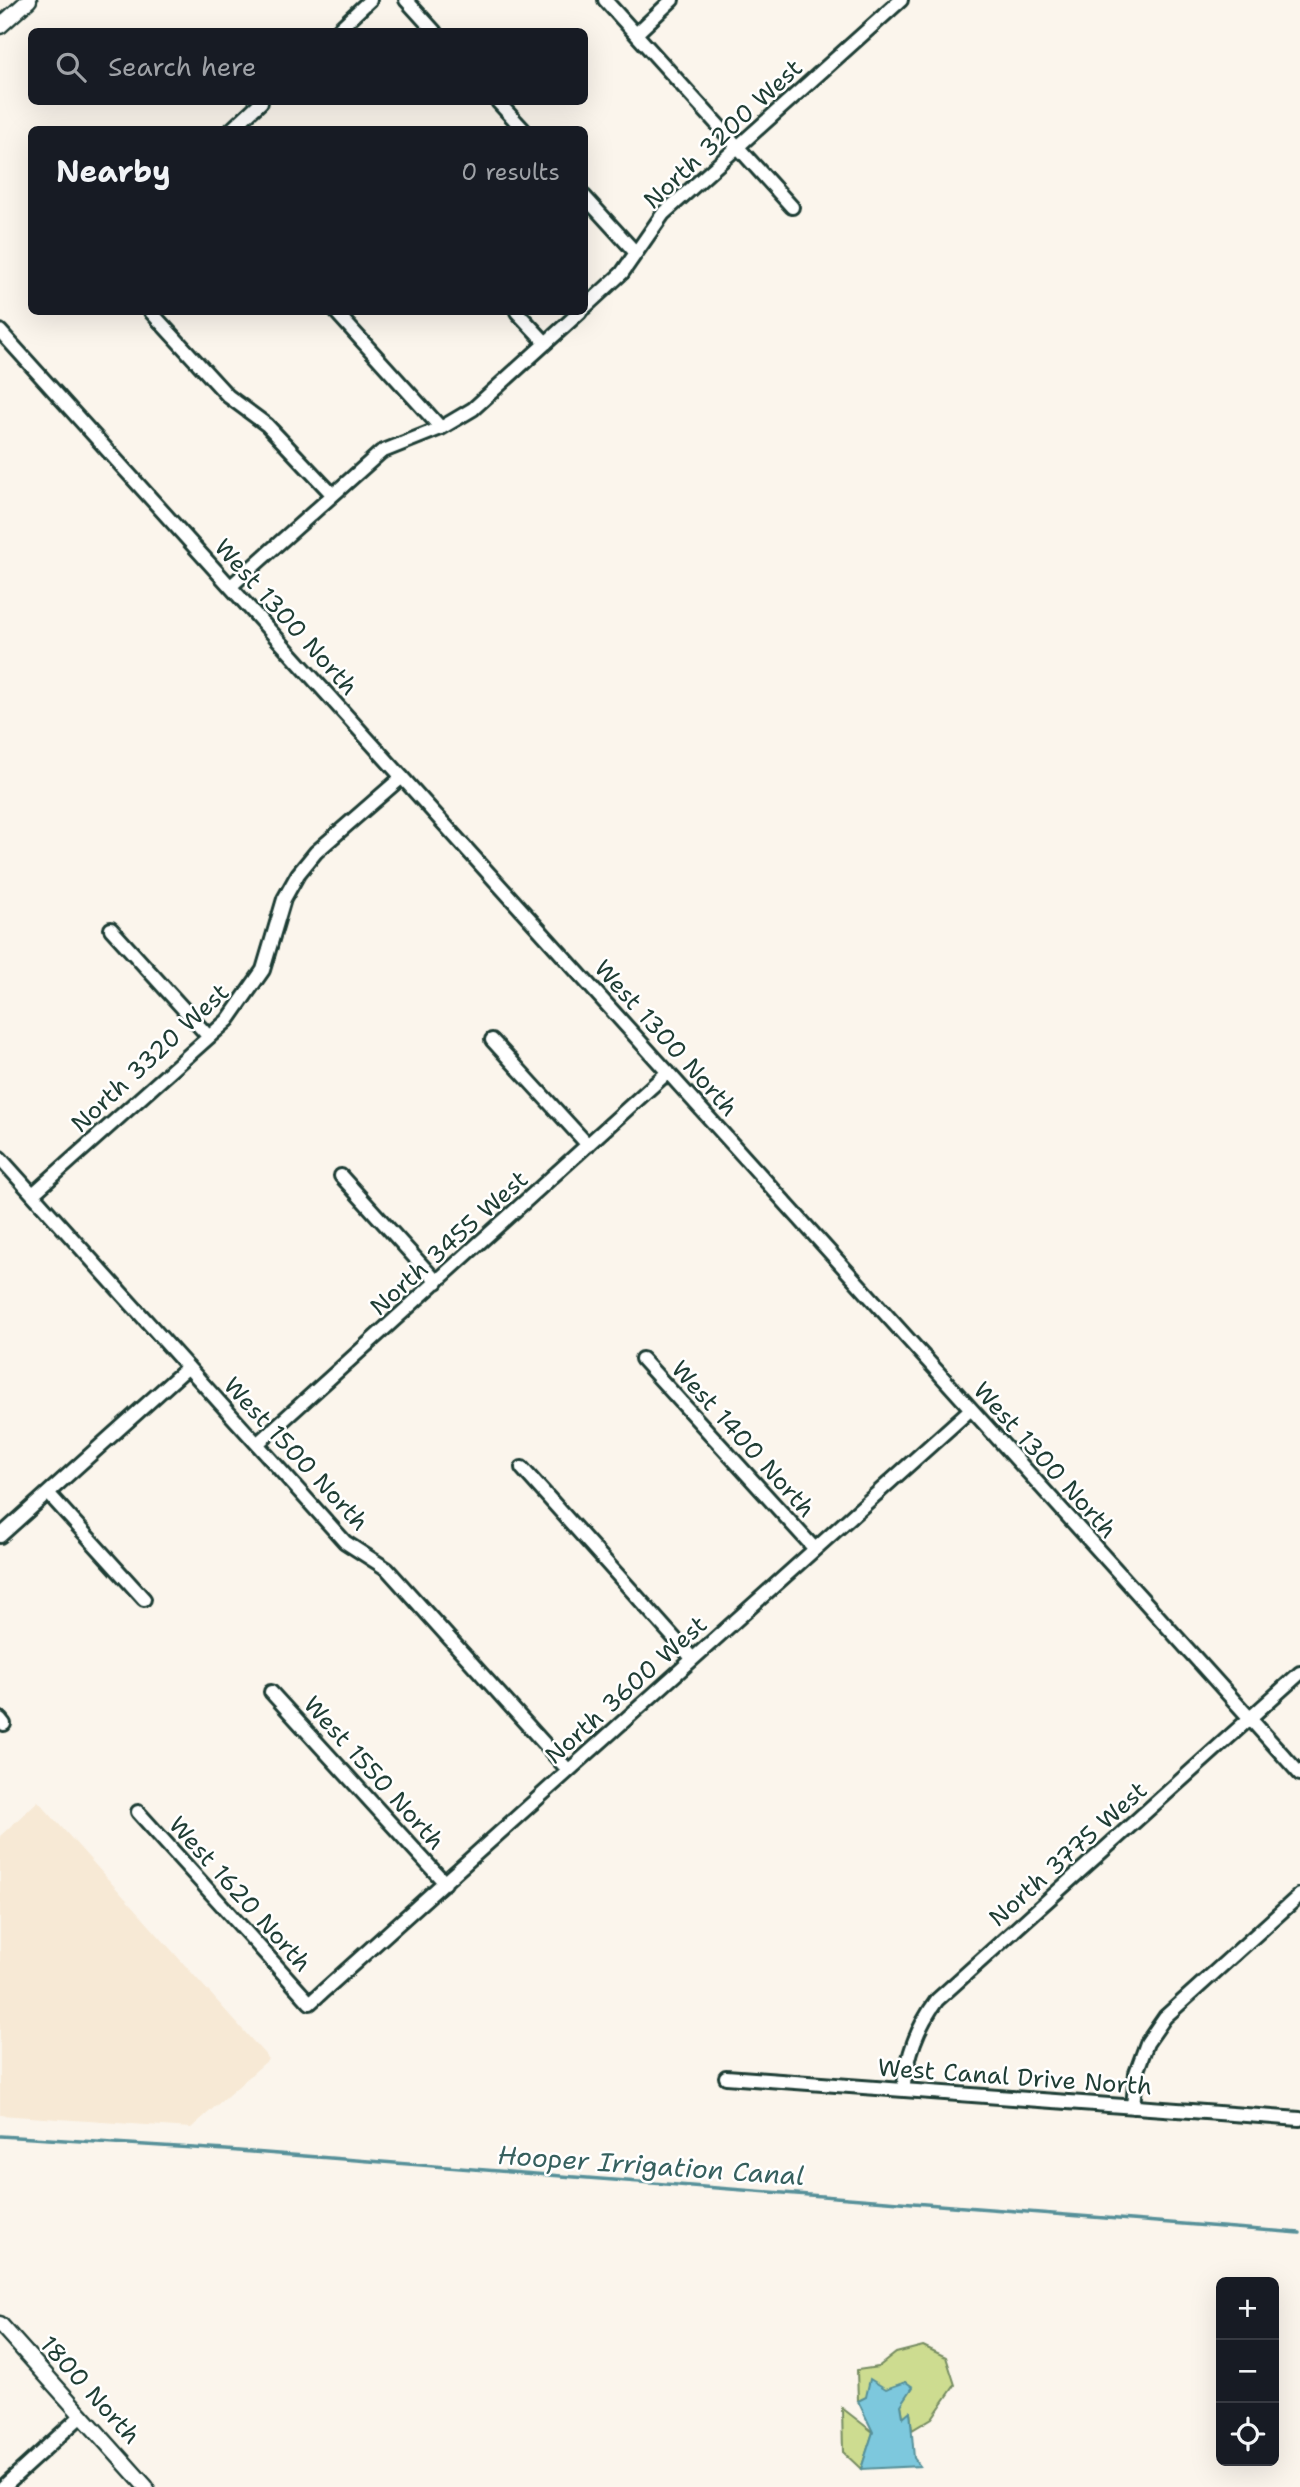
<!DOCTYPE html>
<meta charset="utf-8">
<style>
:root{--surface:#171b24;--page:#242831;--text:#f1f3f6;--muted:#9ea1a6;--line:#363941}
body{margin:0;font-family:"Shantell Sans",sans-serif;background:var(--page);color:var(--text)}
.controls{position:absolute;right:21px;bottom:21px;display:grid;overflow:hidden;border-radius:10px;box-shadow:0 7px 28px #0002}
.controls button{width:63px;height:63px;display:grid;place-items:center;padding:0;border:0;border-bottom:2px solid var(--line);background:var(--surface);color:var(--text);font:35px sans-serif}
.list{margin:0;padding:0;list-style:none}
h2{display:flex;justify-content:space-between;align-items:center;height:91px;margin:0;padding:0 28px;font-size:30px}
h2 small{font-size:23px;font-weight:400;color:var(--muted)}
.icon{flex:none;width:38px;height:38px;fill:none;stroke:currentColor;stroke-width:2;stroke-linecap:round;stroke-linejoin:round}
.map{position:relative;flex:none;width:1300px;height:2487px;overflow:hidden}
.search{position:absolute;background:var(--surface);box-shadow:0 7px 28px #0002;left:28px;top:28px;width:560px;height:77px;display:flex;align-items:center;gap:18px;box-sizing:border-box;padding:0 24px;border-radius:10px;color:var(--muted);font-size:26px}
.panel{position:absolute;background:var(--surface);box-shadow:0 7px 28px #0002;left:28px;top:126px;width:560px;height:189px;border-radius:10px}
.map>svg:first-child{display:block}
.built{fill:#f7e9d5}
.green{fill:#cddc90;stroke:#768c62;stroke-width:2}
.water{fill:#7dc8dd;stroke:#579099;stroke-width:2}
.lines{fill:none;stroke-linecap:round;stroke-linejoin:round}
.stream{stroke:#579099;stroke-width:3.5}
.minor-casing{stroke:#1f3d34;stroke-width:18}
.major-casing{stroke:#1f3d34;stroke-width:19}
.minor{stroke:#fff;stroke-width:12}
.major{stroke:#fff;stroke-width:14}
.labels{text-anchor:middle;dominant-baseline:central;stroke-width:5;stroke-linejoin:round;paint-order:stroke}
.street-label{font-size:24px;fill:#1f3d34;stroke:#fff}
.water-label{font-size:26px;font-style:italic;fill:#36605e;stroke:#fff}
</style>
<div class="map">
<svg width="1300" height="2487" viewBox="0 0 1300 2487">
<rect width="100%" height="100%" fill="#fbf5ec"/>
<filter id="ink" filterUnits="userSpaceOnUse"><feTurbulence type="fractalNoise" baseFrequency=".0143" numOctaves="2"/><feDisplacementMap in="SourceGraphic" scale="14" xChannelSelector="R" yChannelSelector="G"/><feConvolveMatrix kernelMatrix="1 2 1 2 8 2 1 2 1" color-interpolation-filters="sRGB"/></filter>
<g filter="url(#ink)">
<path class="built" d="M38 1801 269 2059 191 2128 0 2115V1836Z"/>
<path class="green" d="M923 2346 946 2357 955 2385 932 2418 912 2430 910 2412 903 2417 901 2404 912 2388 906 2382 858 2401 857 2370 878 2367 896 2353Z
M842 2408 873 2432 861 2469 843 2452Z"/>
<path class="water" d="M870 2379 886 2389 906 2382 913 2387 901 2405 903 2417 910 2411 914 2458 920 2466 861 2469 873 2432 858 2401 866 2397Z"/>
<g class="lines">
<path class="stream" d="M0 2136 226 2150 1300 2233"/>
<defs>
<path id="minor" d="M406 0 435 32
M605 0 792 207
M336 32 370 0
M636 34 672 0
M498 102 524 130
M231 130 261 102
M584 196 636 253
M584 308 622 273 663 214 901 0
M151 312 228 396 267 425 333 495
M336 312 441 428
M517 312 546 343
M0 331 1300 1774
M231 586 381 452 441 428 473 409 580 312
M111 929 209 1037
M492 1040 588 1145
M0 1158 345 1542 387 1569 568 1770
M341 1176 437 1282
M33 1194 228 1020 263 970 284 899 298 874 316 852 402 777
M642 1359 814 1548
M257 1444 668 1072
M522 1468 692 1658
M48 1493 144 1599
M0 1536 188 1367
M271 1692 445 1883
M0 1719 4 1724
M138 1812 310 2003 971 1409
M726 2077 1300 2119
M903 2090C908 2054 916 2029 937 2000L1300 1673
M1133 2107 1136 2073 1147 2043 1165 2017 1300 1895
M3 2487 82 2415"/>
<path id="major" d="M0 26 29 0
M0 2324 146 2487"/>
</defs>
<use href="#minor" class="minor-casing"/>
<use href="#major" class="major-casing"/>
<use href="#minor" class="minor"/>
<use href="#major" class="major"/>
</g>
</g>
<g class="labels">
<g class="street-label">
<text transform="translate(723 134) rotate(-43)">North 3200 West</text>
<text transform="translate(286 617) rotate(48)">West 1300 North</text>
<text transform="translate(666 1038) rotate(48)">West 1300 North</text>
<text transform="translate(150 1058) rotate(-43)">North 3320 West</text>
<text transform="translate(449 1243) rotate(-42)">North 3455 West</text>
<text transform="translate(743 1439) rotate(48)">West 1400 North</text>
<text transform="translate(296 1454) rotate(47)">West 1500 North</text>
<text transform="translate(1045 1460) rotate(48)">West 1300 North</text>
<text transform="translate(626 1690) rotate(-42)">North 3600 West</text>
<text transform="translate(374 1773) rotate(48)">West 1550 North</text>
<text transform="translate(1068 1854) rotate(-42)">North 3775 West</text>
<text transform="translate(240 1894) rotate(48)">West 1620 North</text>
<text transform="translate(1015 2077) rotate(4)">West Canal Drive North</text>
<text transform="translate(90 2390) rotate(48)">1800 North</text>
</g>
<g class="water-label">
<text transform="translate(651 2165) rotate(4)">Hooper Irrigation Canal</text>
</g>
</g>
</svg>
<div class="controls">
<button>+</button>
<button>−</button>
<button><svg class="icon" aria-label="locate" viewBox="0 0 24 24"><circle cx="12" cy="12" r="6"/><path d="M12 2v4M12 18v4M2 12h4M18 12h4"/></svg></button>
</div>
<div class="search"><svg class="icon" aria-label="search" viewBox="0 0 24 24"><circle cx="10" cy="10" r="6"/><path d="M15 15l6 6"/></svg>Search here</div>
<section class="panel">
<h2>Nearby<small>0 results</small></h2>
<ul class="list">
</ul>
</section>
</div>
